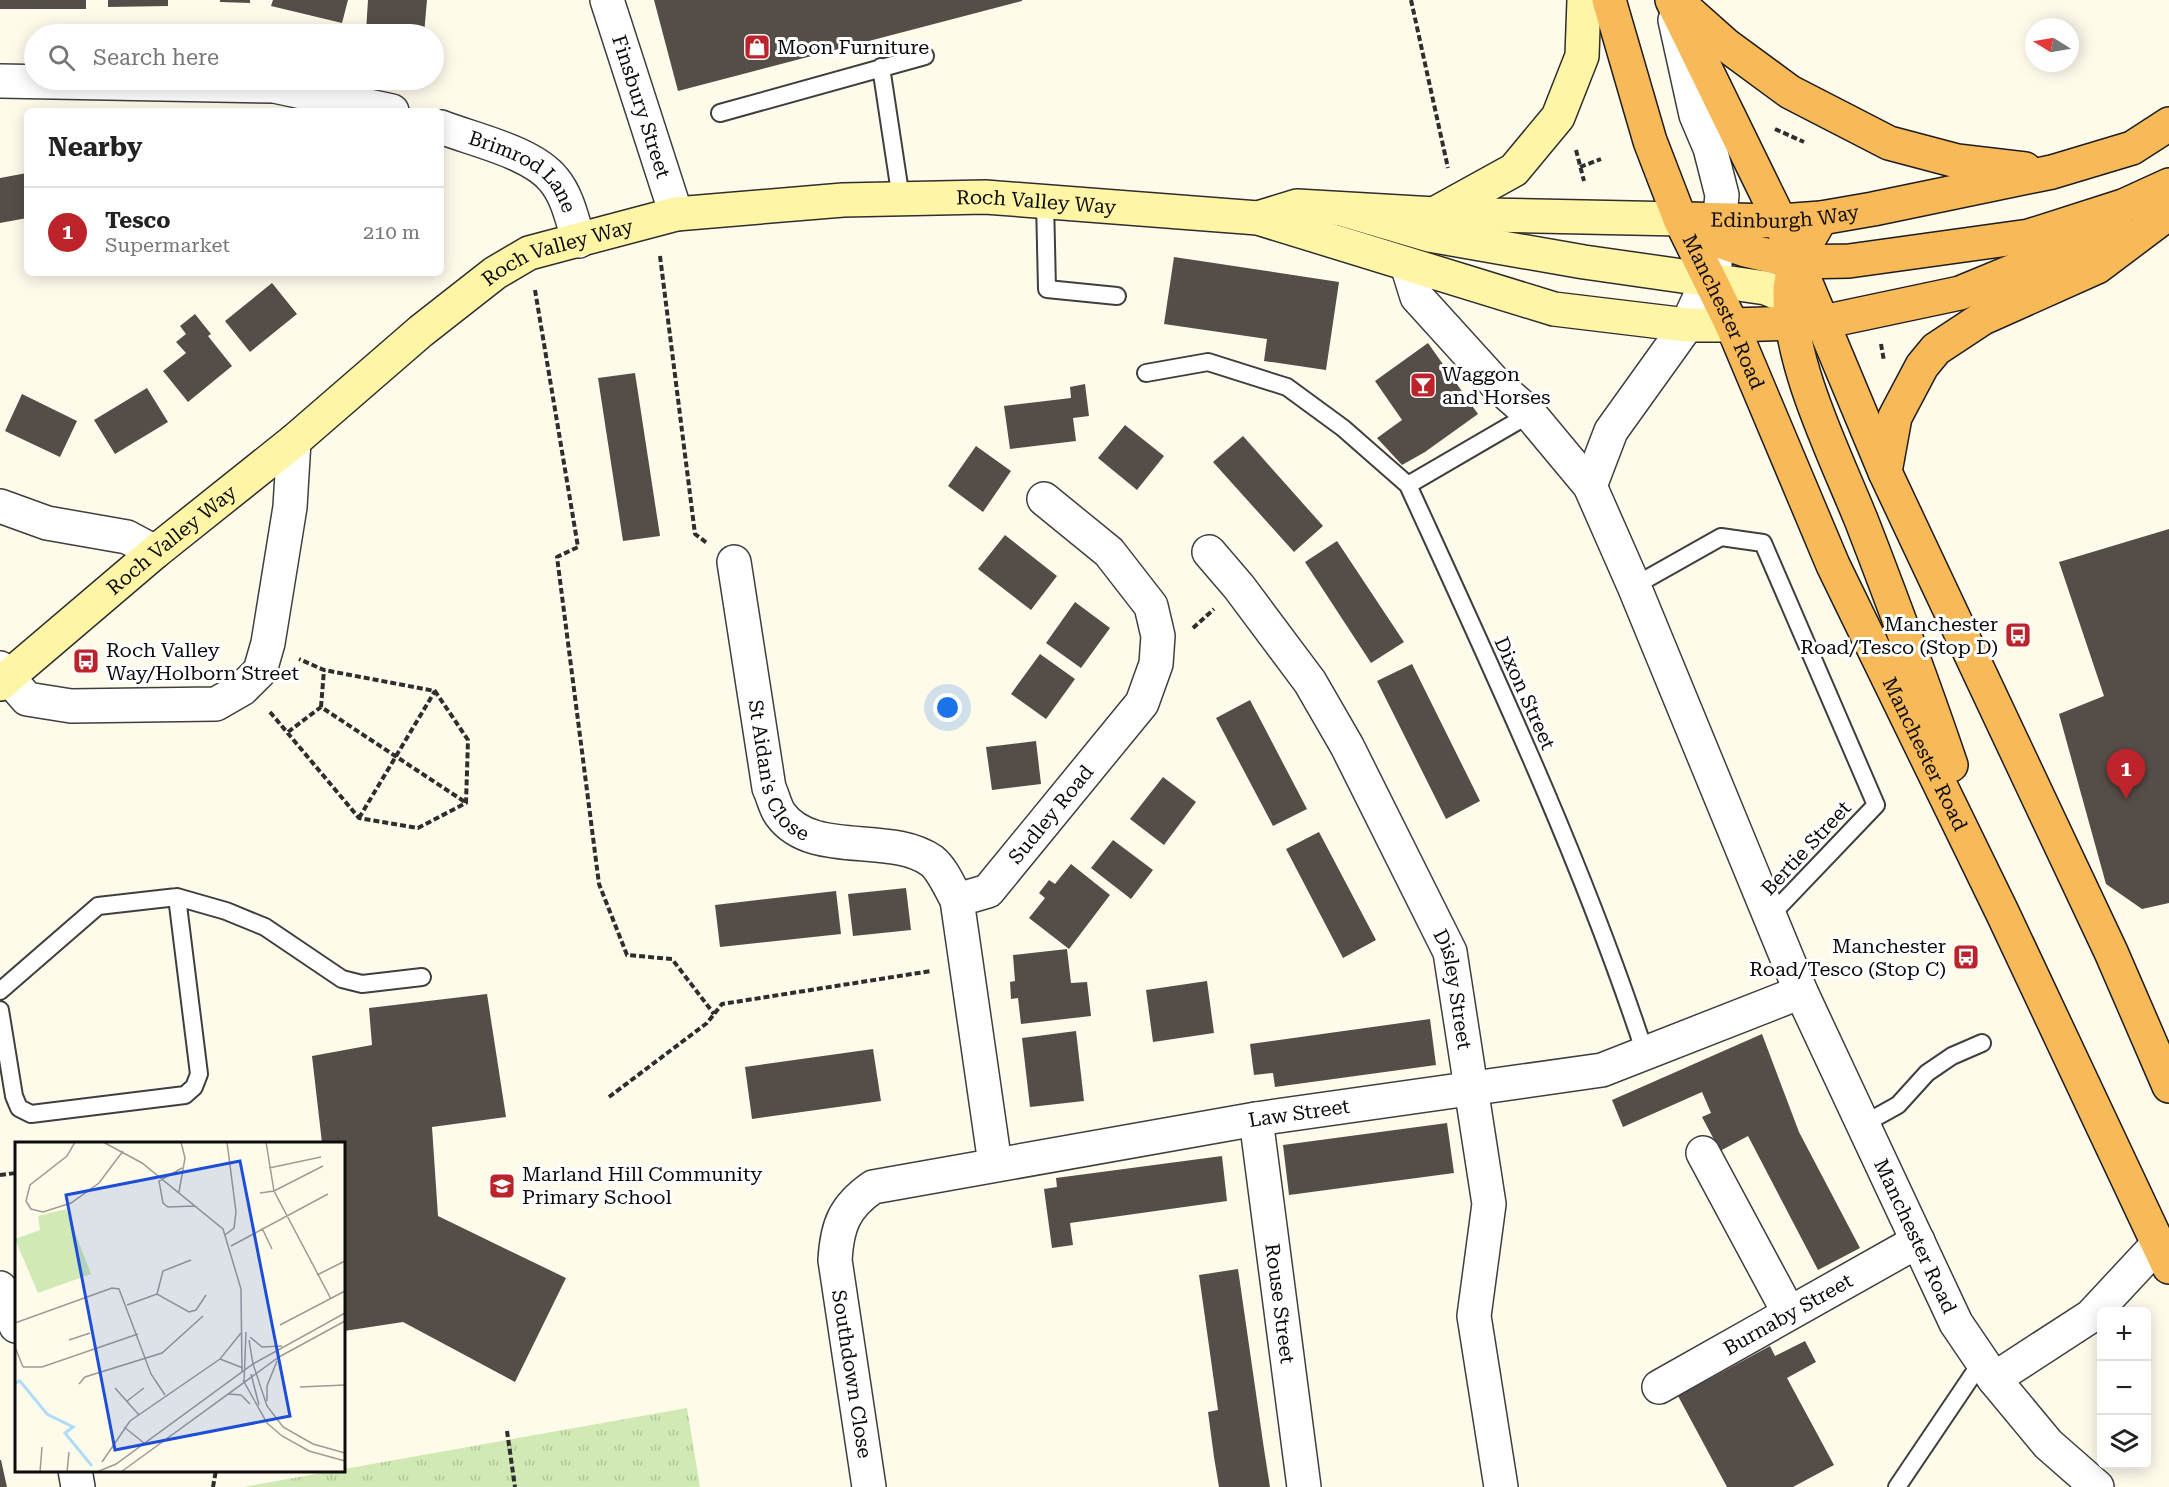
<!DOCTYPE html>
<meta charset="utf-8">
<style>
:root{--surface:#fff;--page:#f6f6f6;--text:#222;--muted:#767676;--line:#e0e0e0;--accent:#bd232a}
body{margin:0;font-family:"Roboto Serif",serif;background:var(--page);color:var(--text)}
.controls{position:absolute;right:18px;bottom:18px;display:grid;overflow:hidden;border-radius:9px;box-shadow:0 3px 15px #0003}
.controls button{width:54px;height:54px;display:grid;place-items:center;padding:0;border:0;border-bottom:2px solid var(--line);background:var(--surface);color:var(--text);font:30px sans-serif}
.compass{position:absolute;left:2025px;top:18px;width:54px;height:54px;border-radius:50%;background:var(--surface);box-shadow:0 3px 15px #0003;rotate:281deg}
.you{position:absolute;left:948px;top:708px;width:21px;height:21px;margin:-15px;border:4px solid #fff;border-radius:50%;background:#1a73e8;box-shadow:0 0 0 9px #1a73e833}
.badge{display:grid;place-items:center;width:39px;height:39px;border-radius:50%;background:var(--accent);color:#fff;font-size:20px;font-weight:700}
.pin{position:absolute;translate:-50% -50px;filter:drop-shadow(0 2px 3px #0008)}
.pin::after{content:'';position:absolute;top:32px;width:21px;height:18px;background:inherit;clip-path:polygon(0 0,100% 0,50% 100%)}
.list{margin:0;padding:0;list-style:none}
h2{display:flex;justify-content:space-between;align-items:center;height:78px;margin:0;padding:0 24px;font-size:26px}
h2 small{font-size:20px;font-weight:400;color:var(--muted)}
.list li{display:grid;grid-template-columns:39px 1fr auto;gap:18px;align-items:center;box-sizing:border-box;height:90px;padding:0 24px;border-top:2px solid var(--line)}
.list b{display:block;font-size:22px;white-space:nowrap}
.list p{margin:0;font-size:20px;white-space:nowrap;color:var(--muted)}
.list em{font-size:20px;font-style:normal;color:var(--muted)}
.icon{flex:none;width:33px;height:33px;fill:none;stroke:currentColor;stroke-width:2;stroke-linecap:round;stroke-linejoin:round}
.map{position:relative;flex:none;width:2169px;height:1487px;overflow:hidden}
.search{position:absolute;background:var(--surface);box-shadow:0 3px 15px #0003;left:24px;top:24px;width:420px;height:66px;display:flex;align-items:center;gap:15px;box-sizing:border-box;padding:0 21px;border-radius:33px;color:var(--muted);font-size:22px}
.panel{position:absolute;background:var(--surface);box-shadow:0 3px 15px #0003;left:24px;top:108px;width:420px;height:168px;border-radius:9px}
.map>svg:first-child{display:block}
.grass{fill:url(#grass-tufts)}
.building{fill:#554d48}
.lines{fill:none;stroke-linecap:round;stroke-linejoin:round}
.service-casing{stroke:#3f3f3f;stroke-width:20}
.minor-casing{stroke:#3f3f3f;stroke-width:36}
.secondary-casing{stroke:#2e2e2e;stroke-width:36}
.trunk-casing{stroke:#1d1d1d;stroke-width:36}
.path{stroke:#2e2e2e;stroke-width:4;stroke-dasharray:6 3;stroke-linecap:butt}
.service{stroke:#fff;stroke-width:16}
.minor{stroke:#fff;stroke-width:33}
.secondary{stroke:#fff5a6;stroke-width:33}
.trunk{stroke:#f8b959;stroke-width:33}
.labels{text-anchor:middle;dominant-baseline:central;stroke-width:6;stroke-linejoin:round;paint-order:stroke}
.poi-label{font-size:20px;fill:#0c0c0c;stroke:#fff;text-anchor:start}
.street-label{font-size:20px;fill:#0c0c0c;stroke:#fff}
.inset-river{fill:none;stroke:#afdcf7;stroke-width:3}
.inset-road{fill:none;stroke:#9e9b92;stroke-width:1.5}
.view{fill:#1d4ed8;fill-opacity:0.15;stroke:#1d4ed8;stroke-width:3}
.inset-edge{fill:none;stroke:#0c0c0c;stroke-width:3}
</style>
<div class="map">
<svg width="2169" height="1487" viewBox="0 0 2169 1487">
<defs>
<pattern id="grass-tufts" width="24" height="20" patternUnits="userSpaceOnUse" patternTransform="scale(1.5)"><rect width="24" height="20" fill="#d0e9b5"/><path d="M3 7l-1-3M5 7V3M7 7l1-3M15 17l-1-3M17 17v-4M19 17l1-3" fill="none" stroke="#b1c79a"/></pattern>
</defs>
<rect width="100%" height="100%" fill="#fffbeb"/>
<path class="grass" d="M687 1408 700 1487H243Z"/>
<path class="building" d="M0 0H86V9H0Z
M108 0H168V6L108 7Z
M220 0H250V3L220 2Z
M273 0H348L342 23 271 6Z
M368 0H427L424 34 366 32Z
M654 0H1022V1L678 91Z
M27 173V218L0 223V178Z
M1174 257 1339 282 1326 370 1264 361 1267 339 1164 324Z
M272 283 297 314 250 352 225 321Z
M195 314 211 334 208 336 232 366 188 402 163 371 186 353 176 342 186 334 180 326Z
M1428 343 1478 414 1425 452 1402 465 1377 438 1402 420 1375 381Z
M635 373 660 536 623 541 598 378Z
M1085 384 1089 416 1073 418 1076 441 1010 449 1004 406 1071 398 1070 387Z
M147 388 168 422 115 454 94 420Z
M22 394 77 421 60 457 5 431Z
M1125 425 1164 456 1137 490 1098 458Z
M1243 436 1323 526 1294 552 1213 462Z
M976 446 1011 471 983 512 948 486Z
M2169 529V903L2142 909 2106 884 2059 714 2104 696 2059 562Z
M1005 535 1057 576 1031 610 978 569Z
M1337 541 1404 642 1371 663 1305 562Z
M1075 602 1110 628 1081 668 1046 643Z
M1040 654 1075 679 1046 719 1011 694Z
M1412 664 1480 801 1446 819 1377 681Z
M1250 700 1307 809 1273 826 1216 718Z
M1036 741 1041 784 992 790 986 747Z
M1163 777 1196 802 1164 845 1130 819Z
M1319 832 1376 940 1343 958 1286 849Z
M1113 840 1153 870 1131 899 1091 868Z
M1071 864 1110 895 1069 949 1029 918 1045 898 1039 893 1049 880 1055 884Z
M906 888 911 930 853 936 848 894Z
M836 891 841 934 720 947 715 905Z
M1067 949 1071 983 1087 982 1091 1016 1021 1024 1018 998 1011 999 1010 982 1015 981 1013 955Z
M1207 981 1214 1033 1153 1042 1146 990Z
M487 994 506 1117 432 1127 438 1216 566 1278 515 1382 403 1322 344 1331V1143H322L312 1056 372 1045 369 1008Z
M1430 1019 1436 1065 1275 1087 1273 1073 1254 1075 1250 1044Z
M1076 1031 1084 1101 1030 1107 1022 1038Z
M1762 1034 1799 1132 1860 1248 1818 1270 1748 1136 1720 1151 1702 1117 1711 1113 1702 1092 1623 1127 1612 1100Z
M873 1049 881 1101 752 1119 745 1067Z
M1447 1123 1454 1173 1289 1195 1283 1145Z
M1222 1156 1227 1201 1070 1223 1073 1245 1052 1248 1044 1189 1057 1187 1056 1178Z
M1238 1269 1264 1449 1270 1487H1219L1214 1457 1208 1412 1218 1410 1199 1275Z
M1805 1341 1816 1362 1787 1378 1834 1465 1793 1487H1727L1678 1396 1770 1346 1775 1356Z
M0 1460H1L7 1487H0Z"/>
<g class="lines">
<defs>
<path id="service" d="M881 67 901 199
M720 113 925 56
M1045 201 1047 289 1117 296
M1146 373 1208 362 1287 387 1343 428 1408 485
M1530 414 1408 485C1493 671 1581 858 1645 1053
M1634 586 1721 537 1763 543 1876 805 1769 917
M0 991 98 906 177 897 226 911 265 927 342 979 362 984 422 977
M0 1010 14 1096 19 1108 31 1114 185 1095 194 1087 199 1074 177 897
M1862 1125 1898 1105 1927 1073 1952 1056 1982 1043
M1897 1487 1982 1361"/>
<g id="minor">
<path id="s1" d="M607 0 676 214"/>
<path d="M0 81 274 86 392 111"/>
<path id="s2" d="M441 127C474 140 532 152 554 180 568 197 572 220 579 241"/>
<path id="s3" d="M1407 265 1417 297 1496 384 1530 414 1590 486 1634 586 1801 992 1956 1323 1994 1379 2048 1444 2097 1487"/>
<path d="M1590 486 1611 431 1687 325 1715 264 1722 195 1710 148 1696 115 1675 20"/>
<path d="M0 506 47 523 127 537 155 552"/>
<path id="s4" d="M1209 552 1239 587 1310 682 1347 746 1450 952 1489 1204 1474 1316 1501 1487"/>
<path id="s5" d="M734 562 769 788C773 796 775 807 780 814 812 859 890 831 932 861 943 870 950 888 957 900"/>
<path d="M0 668 27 699 71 706 216 704 242 689 260 671 268 643 290 507 294 441"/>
<path id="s6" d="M1256 1119 1304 1487"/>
<path d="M1703 1153 1789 1313"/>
<path id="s7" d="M995 1164 957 900 988 891 1142 703 1156 664 1158 636 1151 606 1109 552 1044 499"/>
<path d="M0 1288 16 1326"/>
<path d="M1994 1379 2091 1316 2158 1244"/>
<path id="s8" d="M1659 1387 1918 1241"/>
<path d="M75 1470 78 1487"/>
<path id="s9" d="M869 1487 835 1260C837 1226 844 1207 873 1187L1256 1119 1602 1070 1801 992"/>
</g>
<g id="secondary">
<path d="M1341 209 1429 235 1584 262 1766 288 1802 303 1813 313"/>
<path d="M1436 213 1514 170 1558 117 1582 56 1584 0"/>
<path d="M1258 218 1297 206 1435 214 1680 219"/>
<path id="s10" d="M0 684 155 552 294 441 421 331 495 273 529 253 676 214 843 200 985 197 1258 218 1554 309 1687 325H1732"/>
</g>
<g id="trunk">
<path id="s11" d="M1609 0 1650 141 1680 219 1732 325 1833 565 2003 914 2169 1267"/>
<path d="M1672 0 1780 221 1885 472 2111 952 2169 1086"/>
<path d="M1681 5 1726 45 1790 92 1889 143 1957 161 2025 169"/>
<path d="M1821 218C1809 240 1790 266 1790 293 1789 364 1835 455 1862 522 1893 602 1923 683 1951 765"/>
<path d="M1680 219 1710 238 1745 250 1797 262 1849 261 2029 236 2123 206 2169 185"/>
<path id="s12" d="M1685 219 1780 221 1821 218 1873 209 2052 172 2132 148 2169 124"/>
<path d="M1732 325 1823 322 1960 293 2117 228"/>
<path d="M1885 472 1895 417 1922 366 1936 349 1983 318 2097 267 2169 213"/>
</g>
</defs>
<use href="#service" class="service-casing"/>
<use href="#minor" class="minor-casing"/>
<use href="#secondary" class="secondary-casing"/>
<use href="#trunk" class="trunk-casing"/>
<path class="path" d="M1411 0 1448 168
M1775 129 1804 142
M1576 150 1584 181
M1580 167 1601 159
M660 256 695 534 707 543
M535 290 578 547 557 557 599 884 627 955 672 959 714 1014
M1881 344 1884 361
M1193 628 1214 609
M321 707 324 670
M270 712 359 818 418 828 466 803 468 740 435 691 324 670 299 659
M288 732 321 707 465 802
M359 818 435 691
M609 1097 707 1023 722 1004 931 971
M0 1175 16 1173
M507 1431 515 1487
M213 1487 216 1470"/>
<use href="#service" class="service"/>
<use href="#minor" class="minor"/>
<use href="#secondary" class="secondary"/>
<use href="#trunk" class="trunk"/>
</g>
<defs>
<symbol id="shop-square" viewBox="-11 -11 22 22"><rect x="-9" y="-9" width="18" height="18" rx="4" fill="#bd232a" stroke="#fff"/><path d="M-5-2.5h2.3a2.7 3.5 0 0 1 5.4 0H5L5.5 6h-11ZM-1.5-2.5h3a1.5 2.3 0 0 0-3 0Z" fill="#fff"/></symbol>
<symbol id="bar-square" viewBox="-11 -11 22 22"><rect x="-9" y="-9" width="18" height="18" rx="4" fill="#bd232a" stroke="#fff"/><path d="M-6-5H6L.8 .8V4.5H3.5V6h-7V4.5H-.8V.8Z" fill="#fff"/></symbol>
<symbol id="bus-square" viewBox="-11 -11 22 22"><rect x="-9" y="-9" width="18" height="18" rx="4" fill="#bd232a" stroke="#fff"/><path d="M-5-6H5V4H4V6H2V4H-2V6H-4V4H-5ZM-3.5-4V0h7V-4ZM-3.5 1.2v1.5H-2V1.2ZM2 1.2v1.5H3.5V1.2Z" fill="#fff"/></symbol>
<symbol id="school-square" viewBox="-11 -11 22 22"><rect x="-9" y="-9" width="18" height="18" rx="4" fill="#bd232a" stroke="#fff"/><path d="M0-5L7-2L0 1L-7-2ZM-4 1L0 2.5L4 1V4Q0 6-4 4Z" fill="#fff"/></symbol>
</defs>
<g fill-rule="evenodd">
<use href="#shop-square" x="742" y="32" width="30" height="30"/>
<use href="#bar-square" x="1408" y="370" width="30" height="30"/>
<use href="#bus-square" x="2003" y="620" width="30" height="30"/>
<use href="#bus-square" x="71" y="646" width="30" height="30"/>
<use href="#bus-square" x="1951" y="942" width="30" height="30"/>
<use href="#school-square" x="487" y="1171" width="30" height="30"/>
</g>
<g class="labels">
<g class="poi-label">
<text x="777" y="47">Moon Furniture</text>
<text x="1442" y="374">Waggon<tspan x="1442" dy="23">and Horses</tspan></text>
<text x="1998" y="624" text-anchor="end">Manchester<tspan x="1998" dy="23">Road/Tesco (Stop D)</tspan></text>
<text x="106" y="650">Roch Valley<tspan x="106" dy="23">Way/Holborn Street</tspan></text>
<text x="1946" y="946" text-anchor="end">Manchester<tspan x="1946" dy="23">Road/Tesco (Stop C)</tspan></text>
<text x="522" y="1174">Marland Hill Community<tspan x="522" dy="23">Primary School</tspan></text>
</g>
<g class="street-label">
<text stroke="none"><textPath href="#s1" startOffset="112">Finsbury Street</textPath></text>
<text stroke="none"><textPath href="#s2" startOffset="96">Brimrod Lane</textPath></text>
<text stroke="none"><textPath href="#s10" startOffset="1196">Roch Valley Way</textPath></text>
<text stroke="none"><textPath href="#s12" startOffset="100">Edinburgh Way</textPath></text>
<text stroke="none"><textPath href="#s10" startOffset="710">Roch Valley Way</textPath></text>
<text stroke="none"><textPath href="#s11" startOffset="333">Manchester Road</textPath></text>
<text stroke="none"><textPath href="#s10" startOffset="224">Roch Valley Way</textPath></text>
<text transform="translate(1525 693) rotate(66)">Dixon Street</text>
<text stroke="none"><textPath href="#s11" startOffset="819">Manchester Road</textPath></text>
<text stroke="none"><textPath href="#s5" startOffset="216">St Aidan's Close</textPath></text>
<text stroke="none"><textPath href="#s7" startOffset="398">Sudley Road</textPath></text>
<text transform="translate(1806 848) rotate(-47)">Bertie Street</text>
<text stroke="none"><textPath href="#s4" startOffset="506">Disley Street</textPath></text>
<text stroke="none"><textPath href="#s9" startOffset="748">Law Street</textPath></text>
<text stroke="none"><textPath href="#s3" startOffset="1108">Manchester Road</textPath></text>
<text stroke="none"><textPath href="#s6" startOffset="186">Rouse Street</textPath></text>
<text stroke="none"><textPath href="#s8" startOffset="148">Burnaby Street</textPath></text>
<text transform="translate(852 1374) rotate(81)">Southdown Close</text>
</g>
</g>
<g transform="translate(15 1142)">
<rect width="330" height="330" fill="#fffbeb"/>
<path d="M51 67 76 132 23 151 0 97 25 88 23 74Z" fill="#d0e9b5"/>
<path class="inset-river" d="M0 241 5 239 32 272 58 285 50 291 77 324"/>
<path class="inset-road" d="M60 0 52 14 15 43 11 59 16 67 28 70 56 61 84 41 108 9M88 0 127 21 208 87 226 147 227 230M251 0 259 49 316 157M167 26 144 39 148 61 153 65 180 64M254 26 306 15M164 50 170 16 166 0M245 51 259 49 308 24M247 86 257 107M210 93 219 86 221 70 212 0M216 104 313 52M302 133 330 119M142 152 148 129 176 118M112 163 142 152 174 170 181 168 191 153M0 181 97 146 104 147 136 232 150 253M265 183 330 149M235 195 247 205 267 204M54 198 75 191M234 198 238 222M0 205 8 225M205 217 228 226M238 222 252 264 268 285 298 302 330 311M8 225H27L123 192M236 232 244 263M228 238 252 281 267 294 294 309 330 319M229 241 231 190M64 242 70 235 147 211 188 174M285 245 330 243M100 246 124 273M213 252 226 253 235 262M112 259 129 246M252 259V244L262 219M109 285 129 301M87 320 115 279 205 217 226 191M25 330 27 305M52 330 54 310M82 330 101 322 238 222 330 171M106 330 264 215 330 179"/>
<path class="view" d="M225 19 275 274 100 308 51 53Z"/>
<rect width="330" height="330" class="inset-edge"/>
</g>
</svg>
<div class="controls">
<button>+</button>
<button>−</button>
<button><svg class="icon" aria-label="layers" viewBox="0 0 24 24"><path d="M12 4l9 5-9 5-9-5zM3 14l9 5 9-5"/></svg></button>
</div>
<svg class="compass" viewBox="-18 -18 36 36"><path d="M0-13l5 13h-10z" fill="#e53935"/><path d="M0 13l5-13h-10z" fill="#767676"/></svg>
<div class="you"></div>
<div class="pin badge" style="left:2126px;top:799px">1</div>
<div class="search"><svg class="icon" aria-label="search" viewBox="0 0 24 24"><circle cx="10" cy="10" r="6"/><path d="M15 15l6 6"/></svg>Search here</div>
<section class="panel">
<h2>Nearby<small></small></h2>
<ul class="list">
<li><span class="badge">1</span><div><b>Tesco</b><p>Supermarket</p></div><em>210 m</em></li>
</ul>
</section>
</div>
